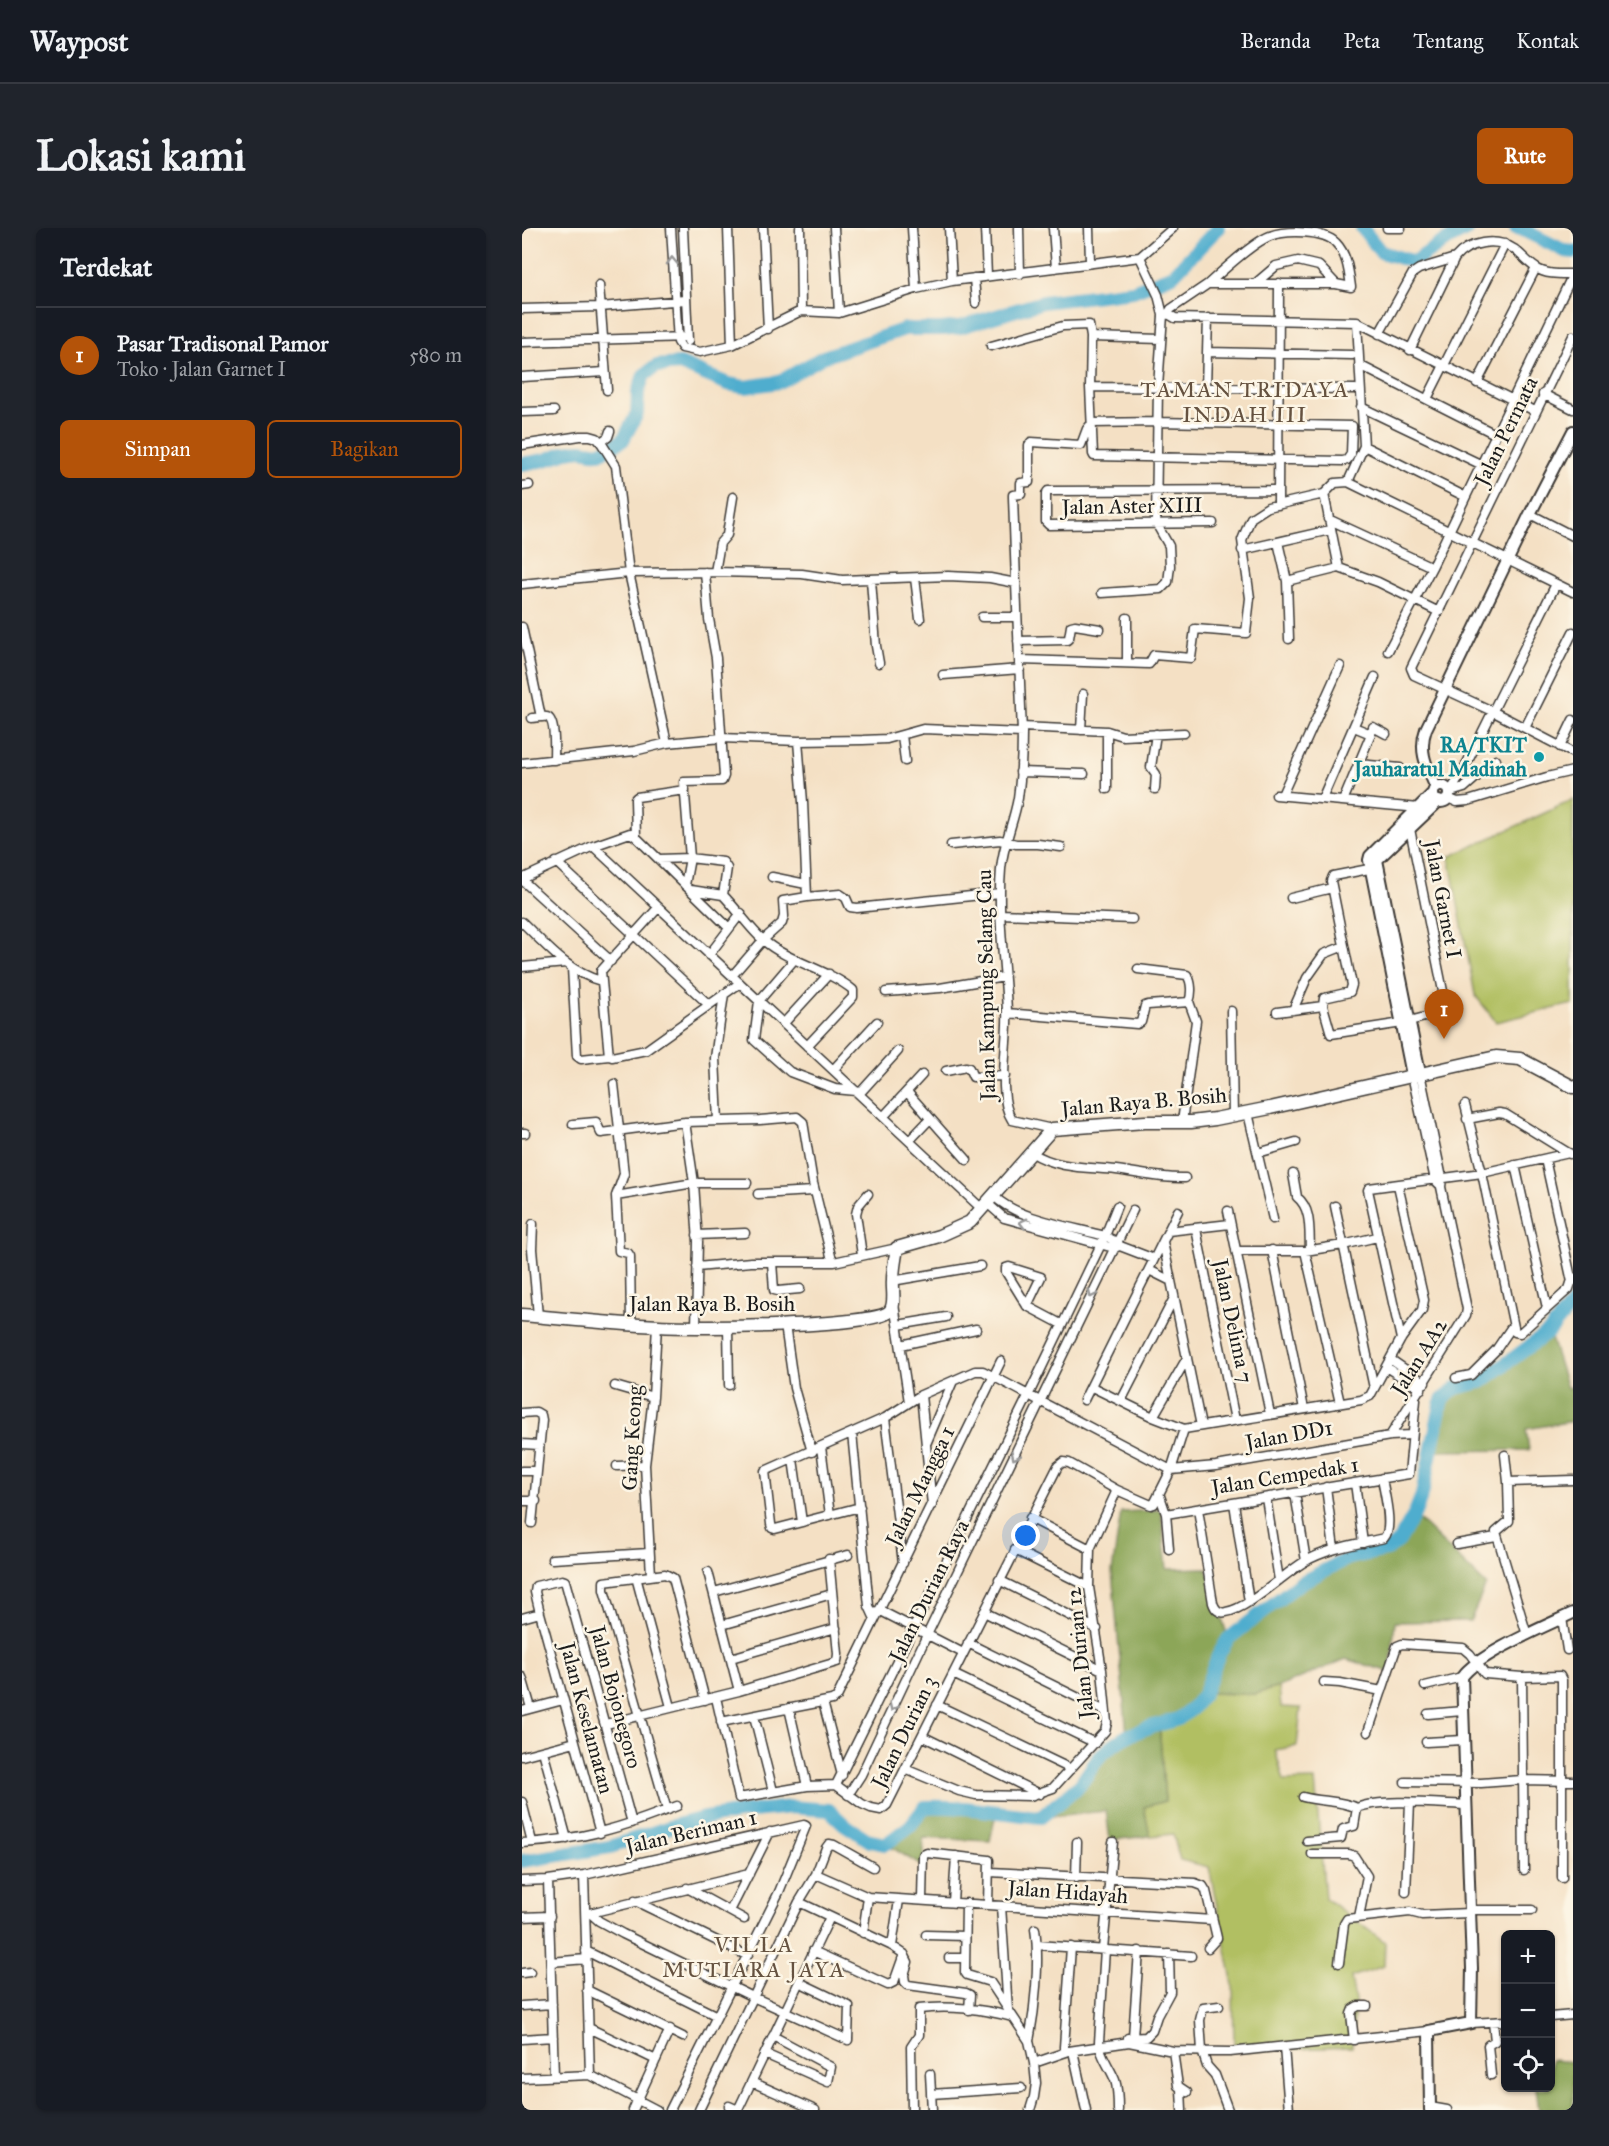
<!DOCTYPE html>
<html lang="id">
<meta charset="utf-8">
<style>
:root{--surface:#171b24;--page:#20242c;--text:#f1f3f6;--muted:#9ea1a6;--line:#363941;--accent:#b45309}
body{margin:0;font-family:"IM FELL Great Primer",serif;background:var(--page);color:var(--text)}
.controls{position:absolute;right:18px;bottom:18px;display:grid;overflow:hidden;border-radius:9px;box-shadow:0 2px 4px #0004}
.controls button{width:54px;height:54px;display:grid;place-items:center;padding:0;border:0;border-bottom:2px solid var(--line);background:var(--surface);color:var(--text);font:30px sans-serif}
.you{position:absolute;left:504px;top:1308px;width:21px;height:21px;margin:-15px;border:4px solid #fff;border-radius:50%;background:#1a73e8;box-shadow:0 0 0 9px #1a73e833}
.badge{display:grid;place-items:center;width:39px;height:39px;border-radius:50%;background:var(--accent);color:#fff;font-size:20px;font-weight:700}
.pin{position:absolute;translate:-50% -50px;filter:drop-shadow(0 2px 3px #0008)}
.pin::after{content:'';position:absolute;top:32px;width:21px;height:18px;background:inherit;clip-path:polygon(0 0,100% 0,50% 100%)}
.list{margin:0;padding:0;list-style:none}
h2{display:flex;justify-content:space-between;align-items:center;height:78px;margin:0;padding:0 24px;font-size:26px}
h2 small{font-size:20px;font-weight:400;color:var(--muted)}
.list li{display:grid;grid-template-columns:39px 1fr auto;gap:18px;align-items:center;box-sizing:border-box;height:96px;padding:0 24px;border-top:2px solid var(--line)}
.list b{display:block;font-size:22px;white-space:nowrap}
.list p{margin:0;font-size:20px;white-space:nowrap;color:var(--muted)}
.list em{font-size:20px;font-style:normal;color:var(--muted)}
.actions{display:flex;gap:12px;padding:18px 24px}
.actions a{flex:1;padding:14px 0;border:2px solid var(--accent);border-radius:9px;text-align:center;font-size:21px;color:var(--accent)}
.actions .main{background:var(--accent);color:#fff}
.icon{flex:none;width:33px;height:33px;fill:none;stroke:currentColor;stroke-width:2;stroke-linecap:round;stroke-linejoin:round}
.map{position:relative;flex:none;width:1051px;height:1882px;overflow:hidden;border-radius:9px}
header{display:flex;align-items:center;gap:36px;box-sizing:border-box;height:84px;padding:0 30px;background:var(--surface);border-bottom:2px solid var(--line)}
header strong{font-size:28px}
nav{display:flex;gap:33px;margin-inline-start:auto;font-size:21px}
.intro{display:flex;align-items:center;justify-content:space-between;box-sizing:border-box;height:144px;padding:0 36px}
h1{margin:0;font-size:42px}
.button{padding:15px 27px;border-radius:9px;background:var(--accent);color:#fff;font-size:21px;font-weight:700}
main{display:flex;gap:36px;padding:0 36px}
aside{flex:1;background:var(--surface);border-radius:9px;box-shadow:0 2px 4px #0004}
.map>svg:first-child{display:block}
.green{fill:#b1bf62;stroke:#666e3f;stroke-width:1.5}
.forest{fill:#8ca658;stroke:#54613a;stroke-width:1.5}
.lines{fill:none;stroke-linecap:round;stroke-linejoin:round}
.river{stroke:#50adce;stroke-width:14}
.minor-casing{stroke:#3c3935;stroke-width:11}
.tertiary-casing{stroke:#3c3935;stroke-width:14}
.secondary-casing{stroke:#3c3935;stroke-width:15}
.minor{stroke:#fff;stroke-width:8}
.tertiary{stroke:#fff;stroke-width:10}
.secondary{stroke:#fff;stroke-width:12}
.oneway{stroke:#999}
.culture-dot{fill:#0f9aa8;stroke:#fcf5e5;stroke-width:2}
.labels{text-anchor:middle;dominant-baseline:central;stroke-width:5;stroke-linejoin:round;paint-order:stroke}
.street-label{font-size:21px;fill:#1c1c1c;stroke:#fcf5e5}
.culture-label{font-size:21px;font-weight:bold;fill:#0d838f;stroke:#fcf5e5;text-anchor:end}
.neighbourhood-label{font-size:22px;letter-spacing:1.5px;fill:#655240;stroke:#fcf5e5}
</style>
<header>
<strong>Waypost</strong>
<nav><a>Beranda</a><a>Peta</a><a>Tentang</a><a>Kontak</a></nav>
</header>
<div class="intro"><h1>Lokasi kami</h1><a class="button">Rute</a></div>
<main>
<aside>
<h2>Terdekat<small></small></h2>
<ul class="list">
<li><span class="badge">1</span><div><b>Pasar Tradisonal Pamor</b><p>Toko · Jalan Garnet I</p></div><em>580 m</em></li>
</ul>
<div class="actions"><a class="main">Simpan</a><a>Bagikan</a></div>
</aside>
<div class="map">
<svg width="1051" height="1882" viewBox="0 0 1051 1882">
<rect width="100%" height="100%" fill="#fcf5e5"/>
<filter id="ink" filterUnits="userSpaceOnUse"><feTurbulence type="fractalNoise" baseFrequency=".0167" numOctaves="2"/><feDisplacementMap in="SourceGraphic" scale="12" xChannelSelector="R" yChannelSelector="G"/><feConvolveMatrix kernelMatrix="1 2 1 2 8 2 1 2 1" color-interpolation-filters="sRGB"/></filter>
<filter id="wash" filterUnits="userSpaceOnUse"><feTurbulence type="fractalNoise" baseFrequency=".008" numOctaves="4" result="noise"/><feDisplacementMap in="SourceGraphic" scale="24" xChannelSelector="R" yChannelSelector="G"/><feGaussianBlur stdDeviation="1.35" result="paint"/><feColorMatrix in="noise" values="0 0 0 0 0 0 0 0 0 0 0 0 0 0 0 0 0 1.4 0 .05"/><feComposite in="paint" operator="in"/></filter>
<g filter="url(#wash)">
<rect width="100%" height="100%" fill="#f4e0c4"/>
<path class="green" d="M1051 572V776L974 794 953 767 927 629Z
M757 1459 759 1479 779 1480 775 1518 753 1522 762 1553 793 1552 803 1670 863 1714 862 1738 829 1749 833 1773 830 1819 712 1823 711 1757 687 1639 658 1632 651 1606 628 1608 622 1579 643 1573 637 1496C660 1490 668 1484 682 1465L733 1466Z"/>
<path class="forest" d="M1027 1104 1045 1160 1051 1159V1193L1004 1201 1007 1222 909 1223 920 1172 934 1160 959 1154Z
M639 1282 645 1341 685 1340 706 1410 778 1355 827 1330 865 1322 877 1313 892 1287 964 1357 948 1393 873 1394 868 1444 824 1431 757 1459 733 1466 682 1465C668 1484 660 1490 637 1496L643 1573 622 1579 628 1608 588 1612 584 1583 519 1589 558 1557 577 1529 605 1507 590 1344 599 1284Z
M429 1578 474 1585 468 1613 401 1610 403 1640 364 1616 388 1598 403 1579Z
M1029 1832 1051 1834V1882H1017L1014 1860H1028Z"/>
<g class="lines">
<path class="river" d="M840 0 859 24 892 34 918 16 947 0
M994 0 999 1 1043 23 1051 24
M0 236 23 232 44 224 59 222 77 225 101 212 115 186 116 164 122 147 135 138 158 136 206 156 223 159 257 154 301 129 383 101H420L438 99 521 74 611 63 651 47 696 0
M0 1633 88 1619 151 1598 178 1591 221 1584 269 1579 307 1582 322 1596 348 1613 364 1616 388 1598 403 1579C442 1577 481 1586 519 1589L558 1557 577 1529 592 1516 605 1508 622 1501 656 1491 670 1481 682 1465 696 1428 706 1411 778 1355 827 1330 865 1322 877 1313 892 1287 900 1267 920 1172 934 1160 959 1154 1027 1104 1051 1075"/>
</g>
</g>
<g filter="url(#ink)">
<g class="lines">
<defs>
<path id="minor" d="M149 0 156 114 160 120 178 124 210 117 279 83 317 85 394 61 430 53 618 29
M161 0 166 113
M206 0 210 117
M241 0 246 101
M278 0 279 83
M312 0 317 85
M390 0 394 61
M427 0 430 53
M463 0 465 48
M497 0 498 46
M531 0 534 40
M567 0 568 34
M865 0H879
M452 50 454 75
M734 55 754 38 776 33 797 38 814 56
M77 57 85 162
M0 81 78 79 163 72
M646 86 649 81 686 56H814L829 59C827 44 825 26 814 15 802 2 764 2 748 8 732 14 699 44 686 56
M641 87 646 86 653 90 835 94 1013 183
M857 106 891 45 897 41 933 30
M1051 108 889 440 892 447 970 483 1051 525
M569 109 639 111
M0 114 165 109
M469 118 541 98 567 97 569 109 568 159
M888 122 933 30C946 14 974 9 992 21 1000 27 1006 35 1014 40 1024 47 1039 46 1051 46
M685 124 830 127
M837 137 973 206
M0 149 83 144
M955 155 1014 40
M684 159 686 90
M1021 166 1051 181
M905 171 983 16
M839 179 958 236
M0 184 32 183
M79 214 86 209 88 203
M0 217 58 208H68L75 210 80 216 94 238 107 345 145 515
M842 218 942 268
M826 254 1051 364
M0 258 7 257
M802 266 817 340 856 354 917 384
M756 277 757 55
M1008 286 1051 308
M806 291 910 339
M691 295 527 297 524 294V266L526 263 756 262
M756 314 765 353 767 411
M720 322 808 302
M193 344 198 315 205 307 206 300 211 269
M393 350 398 391
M349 352 354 418 357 435
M765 353 817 340
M494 355 491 269V267L499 266V255L507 254V217L509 214 559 217 565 201 570 195 635 194 830 198 829 226 825 232 821 233 572 228 571 226 568 159 833 161
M0 356 107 345 193 344 280 346 320 352 426 348 468 350 494 355 500 505
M580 365 639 361 646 354 648 338 647 318 634 295 636 159 641 87 636 67 618 29 651 0
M460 389H494
M605 390V435
M0 399 19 489
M496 413 545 412 547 410 549 398 553 397 578 401
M866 423 910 339 1051 46
M498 432 627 436 632 427 669 430 673 401 724 405 728 370 720 312 729 290 746 279 802 266 813 255 826 254 842 218 835 94
M421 447 498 441
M10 490C14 490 22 488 25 489 34 492 32 523 32 532
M500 499 585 503V561
M1003 500 1051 404
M559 502 561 466
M585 503 601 508 662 505
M849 506 851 499 864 506
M380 507 383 533
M276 513 281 574 285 669 318 666 324 670 328 679 335 680 478 665
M1038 519 1051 492
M0 535 112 523 145 515 200 510 276 513 341 512 365 511 401 501 500 505C500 527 499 548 496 570 492 594 481 616 479 641 475 688 483 736 485 783 487 812 474 868 490 892L530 901
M837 536 878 540
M498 544 562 546
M633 561 634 546 629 539 634 506
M929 564 942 560 974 532
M927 565 939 547 1034 356
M754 567 897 580
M760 567 818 438
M926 570 935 574 946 573 1025 549 1051 543
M800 571 853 449
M821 573 849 506 832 499
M114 609 113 571 115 569 163 562
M429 617 478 612 494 616H516L539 619
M71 618 460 981
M137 631 168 630 201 634 205 640 201 667C214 680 228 701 241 712 268 735 304 740 331 762V769L285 818
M34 634 187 777
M852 640 811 648 809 653 830 757 828 764 802 770 801 778 809 806 880 795 922 784 924 778 888 601
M250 649 284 656
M0 651 71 618 108 605 114 609 207 700
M0 652 89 733
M163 657 168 630 162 554 200 553 202 548 194 430 187 391 183 344
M169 662 201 667
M769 670 810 660
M136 680 79 743 87 828 90 829 124 822 218 755
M479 686 610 691
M0 694C24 717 46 744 79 753
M187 727 219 685
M272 732 237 773 232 812 268 844 313 861 334 863
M0 739 44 735
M50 740 55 828 59 831 87 828
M210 748 241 712 260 695 262 688 261 673 285 669
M364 764 418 760 482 749
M771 782 785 750 802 726 822 718
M709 783 711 888
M755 784 801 778
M485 785 615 796 619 794 623 778 626 777 667 774C670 766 670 754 665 747L616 741
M262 795 307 746
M311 842 355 794
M424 843 444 839 447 840 451 849 483 848
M890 847 913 952 917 956
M92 856 102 946 94 968 97 1023 106 1025 108 1028 109 1096
M385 864 445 932
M337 866 376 823
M943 877 960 945 993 1104 998 1105 1047 1061 1051 1049
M726 885 751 991
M362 888 400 847
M945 891 977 885 983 886 1048 926
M196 893 193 830 202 766
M163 894 172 955 176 1014 174 1099
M660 894 674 793 667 774
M51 896 74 894 79 905 163 894 238 892 275 889 281 894 291 955 309 1028 312 1034 375 1020
M0 905H3
M388 912 408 891
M509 924C535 941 565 939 594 942 617 945 640 951 663 950
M736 925 774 914
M1023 931 1050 1054
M993 937 1025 1080
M771 946 775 969C790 981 787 1003 788 1022
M236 966 292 963
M94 968 172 955H225
M472 968C494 991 551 999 583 1008L595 1014 598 1018
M465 975 482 990 592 1020 598 1018 632 1031
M813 978 852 1160
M706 983 748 1186
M11 996 10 1021 16 1088
M674 1001 713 1192
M646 1003 708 996
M175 1007 223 1005
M641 1014 679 1198
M750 1022 782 1181
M714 1023H783L821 1017 855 1009
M783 1023 818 1175
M340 1027 334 986 336 978 346 966
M250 1034 252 1062 256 1063 278 1061
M175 1039 229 1034H312
M627 1042 649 1053
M370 1053 458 1038
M372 1076 387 1174
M505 1078 519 1049 487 1039 484 1040V1044L505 1078 539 1096
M263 1097 272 1160 290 1224
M376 1097 424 1089
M206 1098 207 1157
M879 1111 846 962 847 960 960 945 1047 925
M379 1117 454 1101
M868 1131 903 1155
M864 1139 899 1161
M934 1150 949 1147 974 1122 991 1097
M570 1157 572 1160 631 1189 662 1201
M93 1158 131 1169
M399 1167 410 1277
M562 1172 656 983
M599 1173 652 1070
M0 1185 14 1184 19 1187 20 1192 10 1295
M631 1189 665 1130
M363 1190 381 1335
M330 1205 347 1378 353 1391
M868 1208 944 1087 945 1081 919 959 920 950 898 845
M0 1216 17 1217
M404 1216 431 1153
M299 1219 308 1287
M983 1227 986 1254 987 1293 974 1304 1005 1407
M271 1231 280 1294
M95 1238 123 1237
M0 1243H15
M986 1254 1051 1252
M833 1255 841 1315
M804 1259 812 1321
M637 1265 644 1286 647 1321
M773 1265 784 1333
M744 1270 757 1352
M0 1273H14
M712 1275 727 1374
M338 1279 253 1301 250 1300 249 1296 243 1243 363 1190 399 1167 453 1143H461L649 1242 694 1238 868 1208 890 1207
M676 1281 691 1375C693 1381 697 1386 704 1384 726 1381 762 1346 782 1334 806 1320 836 1316 862 1310 872 1300 862 1264 860 1250
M644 1286 887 1246 894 1172
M508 1290 568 1321
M935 1316 974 1309
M493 1322 567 1359
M30 1331 127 1325
M186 1344 217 1463
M129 1347 123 1237 131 1169 135 1098
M114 1349 149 1479
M477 1352 575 1401
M192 1364 326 1327
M357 1382 441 1425
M462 1384 580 1442
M0 1390 18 1385
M1040 1390 1045 1422
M200 1397 310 1366
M446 1415 583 1483
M209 1430 314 1400
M431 1446 573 1515
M0 1449 9 1480
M802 1454 818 1455 860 1463
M903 1458 940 1449
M195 1474 217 1570 285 1558 314 1557
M301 1474 320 1547
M415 1477 549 1541
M267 1480 285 1558
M0 1483 41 1472
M906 1486 940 1483
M232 1488 251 1563
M199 1494 310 1472 315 1469 479 1133
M84 1496 217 1463 315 1434 316 1426 307 1331
M846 1504 875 1418 880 1416 941 1420 948 1426 963 1446 1000 1449
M400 1508 518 1566
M904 1514 941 1512
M21 1523 45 1611
M0 1528 53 1514
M383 1541 437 1563 454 1567 508 1568 531 1560 583 1503 585 1495 580 1442 567 1359 568 1321 595 1262
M883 1554 959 1555 1000 1552 1051 1553
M314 1557 340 1576 349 1580 359 1582 365 1577 536 1238 541 1234 547 1235 595 1262 629 1277 632 1276 649 1242 662 1201 839 1172 848 1168 879 1111 900 1082 902 1072 876 957
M314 1557 506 1168 583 1008 595 978
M326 1567 339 1547 405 1407 611 982
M781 1569C799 1574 819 1572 835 1580
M0 1574 10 1614
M145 1582 82 1362V1354L143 1346 151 1350 183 1472
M78 1605 18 1385 13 1364 14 1358 40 1352 43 1353 110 1595
M785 1613 819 1610 821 1601 832 1598 835 1580C859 1570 917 1576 945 1577
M0 1615C59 1612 100 1600 155 1578
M790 1626H827L832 1628 845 1648 837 1689
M1002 1642 1000 1449 1038 1448 1040 1452V1650
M468 1644 673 1655 681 1658 684 1663 695 1710 686 1720
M294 1646 346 1669 690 1692
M62 1647 68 1847
M554 1650 555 1614
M26 1652 32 1848
M0 1653 26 1652 62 1647 282 1597 284 1598 257 1664 148 1882
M165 1660 222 1691
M884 1664 888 1575
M400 1672 401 1627 405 1625 467 1632 466 1677
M113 1673 224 1727
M277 1674 370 1718 382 1726 386 1734 382 1747
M431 1674 434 1628
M444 1675 443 1744 445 1747 468 1754 507 1813 512 1835 514 1855 512 1869 508 1882
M479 1678 486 1782
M947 1682H1010
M208 1683 248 1604
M68 1685 77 1693 101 1706 231 1769 326 1812 327 1778 277 1754
M64 1686 227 1646
M0 1689 28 1688
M341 1705 346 1669
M404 1707 443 1708
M515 1717 669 1728
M370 1718 377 1672
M581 1721 591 1614
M64 1723 195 1788
M291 1723 366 1757 372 1754 382 1726
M427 1730H443
M29 1734 64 1731
M817 1735 822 1696 825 1691 888 1684 900 1687 947 1685
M0 1745 8 1744
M379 1746 382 1747 383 1754 386 1757 444 1765 448 1767 447 1782
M65 1762 161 1809
M0 1778 30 1776
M697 1778 681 1780 678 1792 680 1823 685 1838 693 1847 706 1882
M1028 1789 1051 1787
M949 1795 984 1793
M67 1800 134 1832
M611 1809 617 1723
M606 1810 624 1809 630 1803 635 1788 648 1764 647 1726
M0 1811 31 1809
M832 1812 829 1786 831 1781 836 1778H845
M507 1813C513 1781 518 1734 513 1701
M577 1814 583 1721
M542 1819 549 1719
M762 1819 767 1882
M578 1820C582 1833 588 1840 593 1852 596 1861 596 1872 596 1882
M551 1823 564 1882
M651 1823 656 1858 665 1864
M243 1826 306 1854 309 1839 251 1808
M512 1835 547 1823 607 1814 651 1823 708 1824 907 1803
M408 1846 410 1882
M969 1847 966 1817 973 1813 971 1794
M0 1850 68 1847 135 1882
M230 1854 293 1882
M659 1861 660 1882
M409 1866 499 1860
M207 1878 216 1882 308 1689
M908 1879 925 1882
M111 1882 148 1801
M177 1882 277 1674 294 1646 304 1620 307 1616 312 1617 351 1639
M390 1882 389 1819 397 1807V1781C426 1777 462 1781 490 1789"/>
<path id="tertiary" d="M911 566a8 8 0 1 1 16 0a8 8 0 1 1-16 0Z
M914 560C905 539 896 523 904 501L1008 286 1051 203
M898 845 855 632 917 573
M890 847 847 632 848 628 911 565
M908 1882 907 1803 949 1795 950 1740 940 1449C956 1426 1024 1398 1051 1385"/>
<path id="secondary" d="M0 1087C46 1091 91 1096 137 1098 167 1100 354 1100 368 1083 374 1075 370 1062 371 1052 371 1042 373 1031 375 1020L417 1008 448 994 530 901 623 894H669L693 891 748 880 974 829 998 831 1051 859"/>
</defs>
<use href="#minor" class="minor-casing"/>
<use href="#tertiary" class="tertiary-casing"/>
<use href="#secondary" class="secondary-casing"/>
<use href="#minor" class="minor"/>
<use href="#tertiary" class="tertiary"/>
<use href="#secondary" class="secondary"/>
</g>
<defs><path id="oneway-chevron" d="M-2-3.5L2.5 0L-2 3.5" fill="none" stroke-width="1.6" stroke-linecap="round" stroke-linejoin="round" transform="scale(1.5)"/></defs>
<g class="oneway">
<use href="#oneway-chevron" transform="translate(150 33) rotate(-92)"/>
<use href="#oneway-chevron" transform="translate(501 995) rotate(-165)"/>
<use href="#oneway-chevron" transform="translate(570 1066) rotate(115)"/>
<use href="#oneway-chevron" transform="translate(493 1228) rotate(116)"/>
<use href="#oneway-chevron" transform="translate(371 1479) rotate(115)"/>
</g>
</g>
<circle class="culture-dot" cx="1017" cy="529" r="6"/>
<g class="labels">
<g class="street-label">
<text transform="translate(984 203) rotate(-64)">Jalan Permata</text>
<text transform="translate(610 278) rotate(-1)">Jalan Aster XIII</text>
<text transform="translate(921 671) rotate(79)">Jalan Garnet I</text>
<text transform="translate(464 757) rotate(-91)">Jalan Kampung Selang Cau</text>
<text transform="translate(622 874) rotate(-5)">Jalan Raya B. Bosih</text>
<text x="190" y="1076">Jalan Raya B. Bosih</text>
<text transform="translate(711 1093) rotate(78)">Jalan Delima 7</text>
<text transform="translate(897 1129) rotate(-58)">Jalan AA2</text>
<text transform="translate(767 1207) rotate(-10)">Jalan DD1</text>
<text transform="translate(110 1210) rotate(-87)">Gang Keong</text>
<text transform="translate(763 1248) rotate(-9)">Jalan Cempedak 1</text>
<text transform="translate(398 1258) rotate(-64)">Jalan Mangga 1</text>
<text transform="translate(407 1363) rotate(-64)">Jalan Durian Raya</text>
<text transform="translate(558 1425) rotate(-96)">Jalan Durian 12</text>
<text transform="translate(94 1469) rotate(75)">Jalan Bojonegoro</text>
<text transform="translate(65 1490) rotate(75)">Jalan Keselamatan</text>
<text transform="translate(382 1504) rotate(-64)">Jalan Durian 3</text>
<text transform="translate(169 1604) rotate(-13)">Jalan Beriman 1</text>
<text transform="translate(546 1664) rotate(4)">Jalan Hidayah</text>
</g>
<g class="culture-label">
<text x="1005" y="517">RA/TKIT<tspan x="1005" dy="24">Jauharatul Madinah</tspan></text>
</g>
<g class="neighbourhood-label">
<text x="723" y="161">TAMAN TRIDAYA<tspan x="723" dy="25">INDAH III</tspan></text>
<text x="232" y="1716">VILLA<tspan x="232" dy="25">MUTIARA JAYA</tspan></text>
</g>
</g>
</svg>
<div class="controls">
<button>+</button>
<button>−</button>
<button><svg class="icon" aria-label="locate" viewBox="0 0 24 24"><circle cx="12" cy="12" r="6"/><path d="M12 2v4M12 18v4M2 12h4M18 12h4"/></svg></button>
</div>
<div class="you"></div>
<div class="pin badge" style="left:922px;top:811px">1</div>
</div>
</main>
